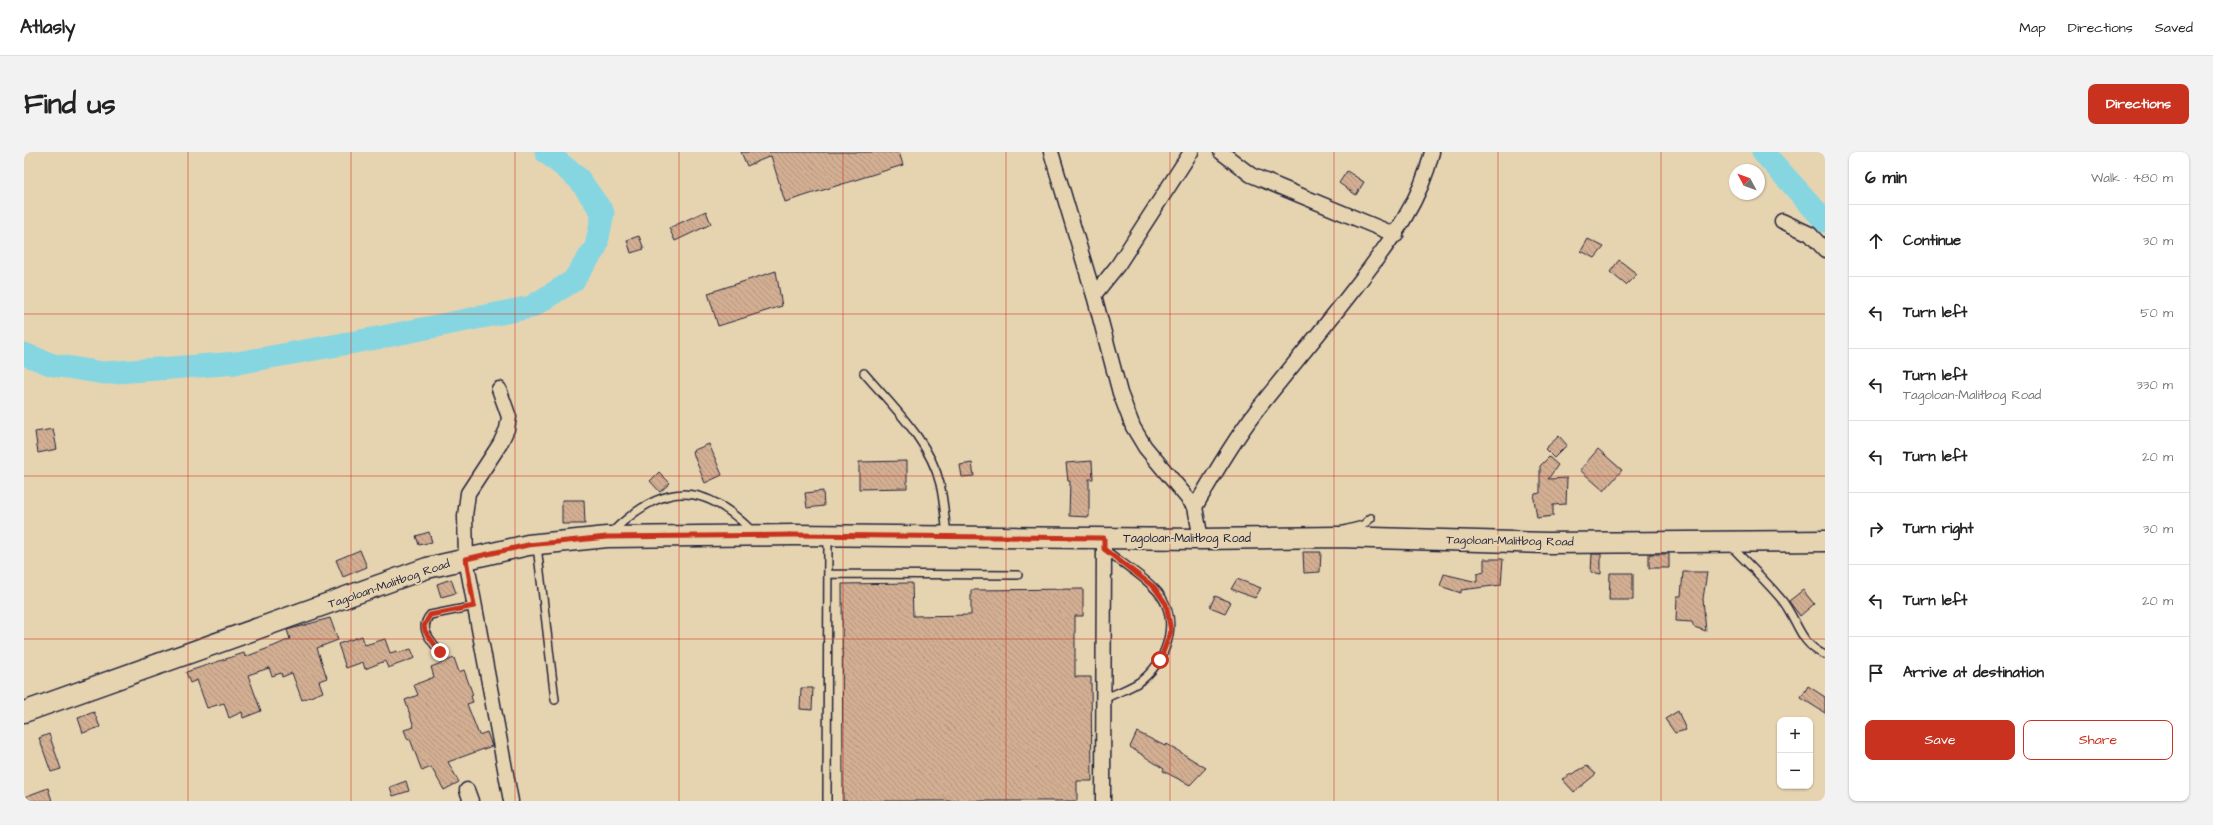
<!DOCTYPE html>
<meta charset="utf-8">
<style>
:root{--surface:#fff;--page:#f2f2f2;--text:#222;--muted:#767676;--line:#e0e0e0;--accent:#c8321e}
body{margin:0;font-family:"Architects Daughter",sans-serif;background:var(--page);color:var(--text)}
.controls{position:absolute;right:12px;bottom:12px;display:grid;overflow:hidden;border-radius:8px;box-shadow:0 1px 3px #0004}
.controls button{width:36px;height:36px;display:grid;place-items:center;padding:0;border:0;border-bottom:1px solid var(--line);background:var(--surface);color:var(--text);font:20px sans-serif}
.compass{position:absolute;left:1705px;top:12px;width:36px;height:36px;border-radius:50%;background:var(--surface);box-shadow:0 1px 3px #0004;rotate:311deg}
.stop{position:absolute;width:12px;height:12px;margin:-9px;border:3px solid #c8321e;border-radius:50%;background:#fff}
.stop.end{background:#c8321e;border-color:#fff;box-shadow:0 1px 4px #0008}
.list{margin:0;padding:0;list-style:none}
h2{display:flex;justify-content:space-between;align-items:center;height:52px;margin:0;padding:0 16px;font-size:17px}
h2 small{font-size:13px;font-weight:400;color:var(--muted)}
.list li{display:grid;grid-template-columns:26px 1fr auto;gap:12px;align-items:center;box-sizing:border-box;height:72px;padding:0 16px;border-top:1px solid var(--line)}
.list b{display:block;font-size:15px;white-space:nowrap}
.list p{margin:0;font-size:13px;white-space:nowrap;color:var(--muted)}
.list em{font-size:13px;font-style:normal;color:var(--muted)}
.actions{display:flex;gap:8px;padding:12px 16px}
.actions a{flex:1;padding:9px 0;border:1px solid var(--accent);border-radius:8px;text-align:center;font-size:14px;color:var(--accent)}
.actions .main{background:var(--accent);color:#fff}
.icon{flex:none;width:22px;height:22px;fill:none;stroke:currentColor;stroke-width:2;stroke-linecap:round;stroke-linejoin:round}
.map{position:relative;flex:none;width:1801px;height:649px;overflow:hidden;border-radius:8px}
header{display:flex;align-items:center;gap:24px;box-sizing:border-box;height:56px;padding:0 20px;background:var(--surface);border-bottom:1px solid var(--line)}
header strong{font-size:19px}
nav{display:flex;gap:22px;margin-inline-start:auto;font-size:14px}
.intro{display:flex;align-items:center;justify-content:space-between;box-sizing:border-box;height:96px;padding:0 24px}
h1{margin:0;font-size:28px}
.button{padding:10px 18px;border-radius:8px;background:var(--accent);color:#fff;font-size:14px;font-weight:700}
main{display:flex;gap:24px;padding:0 24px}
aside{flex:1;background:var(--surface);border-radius:8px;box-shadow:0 1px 3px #0004}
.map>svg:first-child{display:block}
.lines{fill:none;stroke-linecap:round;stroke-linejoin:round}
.river{stroke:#86d6e1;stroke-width:23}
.building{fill:url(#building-back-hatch);stroke:#22223b}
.lane-casing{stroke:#22223b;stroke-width:10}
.street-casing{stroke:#22223b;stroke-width:17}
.secondary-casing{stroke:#22223b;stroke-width:23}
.lane{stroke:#e6d4b1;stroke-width:7}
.street{stroke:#e6d4b1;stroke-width:14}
.secondary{stroke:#e6d4b1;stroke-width:20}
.route{stroke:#c8321e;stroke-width:5}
.grid{fill:none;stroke:#c8321e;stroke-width:1;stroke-opacity:0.55}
.labels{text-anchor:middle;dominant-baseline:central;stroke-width:3.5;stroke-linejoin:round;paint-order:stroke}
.street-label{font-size:12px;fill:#22223b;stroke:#e6d4b1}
</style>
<header>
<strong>Atlasly</strong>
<nav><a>Map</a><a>Directions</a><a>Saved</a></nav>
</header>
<div class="intro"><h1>Find us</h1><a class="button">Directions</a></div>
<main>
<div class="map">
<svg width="1801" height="649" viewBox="0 0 1801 649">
<defs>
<pattern id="building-back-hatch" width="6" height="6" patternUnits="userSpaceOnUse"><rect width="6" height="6" fill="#d2ae92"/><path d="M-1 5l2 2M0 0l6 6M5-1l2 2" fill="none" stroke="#b4957f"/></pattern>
</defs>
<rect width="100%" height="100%" fill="#e6d4b1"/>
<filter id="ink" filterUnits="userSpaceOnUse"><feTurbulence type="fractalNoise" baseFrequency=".025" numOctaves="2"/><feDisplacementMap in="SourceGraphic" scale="8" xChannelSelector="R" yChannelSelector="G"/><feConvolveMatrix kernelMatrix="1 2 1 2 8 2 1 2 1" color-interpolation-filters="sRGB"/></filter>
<g filter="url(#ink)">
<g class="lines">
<path class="river" d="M1739 0 1801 69
M0 202 29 213 80 221 213 211 353 186 507 155 549 129 572 95 579 61 555 27 522 0"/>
</g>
<path class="building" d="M717 0H875L879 13 761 50 747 4 723 14Z
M1323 19 1340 30 1332 43 1315 31Z
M682 59 687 72 651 89 645 76Z
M615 84 620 97 607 101 603 88Z
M1564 87 1580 95 1571 106 1557 99Z
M1595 108 1613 122 1602 133 1586 120Z
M752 119 758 154 694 174 684 141Z
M29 277 33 297 14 301 11 280Z
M1535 284 1543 293 1530 306 1521 297Z
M685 292 698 323 681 331 668 299Z
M1574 297 1598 318 1580 339 1556 318Z
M1525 305 1534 313 1524 327 1543 326 1542 352 1529 353V364L1513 366 1510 347 1511 342 1516 341V314Z
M883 309V336L835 337V310Z
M1068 309 1069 327H1065V365L1045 364 1046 329H1044L1042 311Z
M948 311 950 324 938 325 936 313Z
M635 320 646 331 636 340 626 329Z
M799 339 800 354 783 356 781 341Z
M538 348H560L561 372H538Z
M405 380 408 390 395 393 392 384Z
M336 398 343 415 319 425 312 408Z
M1279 400H1297L1296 420 1280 421Z
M1568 402H1577V422L1567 420Z
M1625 402H1645V416H1625Z
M1460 407H1479L1477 433 1437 438V441L1416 434 1420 422 1453 430V422L1460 420Z
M1659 420H1683L1679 447 1682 479 1670 475 1668 470 1652 469 1653 444H1657Z
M1586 421H1609V448H1585Z
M427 427 432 441 417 445 413 432Z
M1213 427 1237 436 1231 446 1207 437Z
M888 431 889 464 947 463V438L1059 437V464H1051V525H1067L1068 629H1053V649H819L818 432Z
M1779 438 1790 452 1776 464 1765 449Z
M1191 444 1207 450 1201 461 1186 455Z
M306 466 314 488 293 496 303 526 295 529 299 540 278 548 268 521 258 525 257 521 248 524 245 516 224 523 237 559 219 566 218 560 205 566 200 551 183 556 173 528 166 531 162 520 220 501 221 505 250 494 266 487 263 478Z
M338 484 341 493 361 487 366 501 373 499 374 501 387 497 391 506 364 516 361 509 341 517 339 510 322 516 314 492Z
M430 506 435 520 440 518 449 543 447 544 449 550 443 552 455 583 463 580 468 594 424 610 435 630 420 638 407 615 398 619 386 587 384 588 380 578 390 575 381 548 394 543 390 533 410 525 407 515Z
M1784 534 1801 545V561L1777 546Z
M777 536H789L788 558 776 557Z
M1654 559 1662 578 1651 581 1641 567Z
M70 560 76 575 59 581 54 566Z
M1113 580 1141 594 1143 592 1182 616 1166 633 1139 619 1140 617 1106 595Z
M25 582 37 617 27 620 15 586Z
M1563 614 1572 622 1550 640 1538 627Z
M382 629 385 639 369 644 366 635Z
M24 636 28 649H0V645Z"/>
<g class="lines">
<defs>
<path id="lane" d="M840 221C868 254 906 289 916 332 920 349 921 367 923 384
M1316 379 1339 373 1347 366
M588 380C638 331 678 328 729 380
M1706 393C1723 411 1741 428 1757 447 1774 467 1774 491 1801 503
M513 394 531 548
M804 422 994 423
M416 500C407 488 394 477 406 463L451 454
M1080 547C1091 541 1108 536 1118 528 1146 505 1158 462 1129 435 1115 421 1096 410 1080 397
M803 649 804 385"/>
<path id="street" d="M1027 0 1071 147 1096 241 1109 275 1121 295 1171 355 1177 387
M1197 0 1227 23 1372 83
M1758 69 1786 82 1801 98
M1070 143 1094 113 1167 0
M475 237 485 265 483 277 476 292 444 341 441 364 442 407 487 649
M1171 355C1190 322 1210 288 1233 258 1266 216 1301 175 1333 133 1365 91 1396 52 1408 0
M443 638 447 649
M1079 649 1080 386"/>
<path id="secondary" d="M0 560 403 416 504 393 583 385 769 383 1177 387 1314 385 1524 391 1801 389"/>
</defs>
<use href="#lane" class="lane-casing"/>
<use href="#street" class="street-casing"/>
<use href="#secondary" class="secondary-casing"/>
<use href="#lane" class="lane"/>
<use href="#street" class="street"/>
<use href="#secondary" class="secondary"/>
</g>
</g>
<g class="lines" filter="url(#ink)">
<path class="route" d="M416 500 401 479 400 474 406 463 450 454 442 407 504 393 583 385 769 383 1080 386V397L1130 435 1142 452 1147 479 1136 508"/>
</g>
<path class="grid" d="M164 0V649M327 0V649M491 0V649M655 0V649M819 0V649M982 0V649M1146 0V649M1310 0V649M1474 0V649M1637 0V649M0 162H1801M0 324H1801M0 487H1801"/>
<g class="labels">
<g class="street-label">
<text x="1163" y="386">Tagoloan-Malitbog Road</text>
<text transform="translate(1486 389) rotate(1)">Tagoloan-Malitbog Road</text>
<text transform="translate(365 432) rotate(-19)">Tagoloan-Malitbog Road</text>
</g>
</g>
</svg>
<div class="controls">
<button>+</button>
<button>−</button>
</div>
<svg class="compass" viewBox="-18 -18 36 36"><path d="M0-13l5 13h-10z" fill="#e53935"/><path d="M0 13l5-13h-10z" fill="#767676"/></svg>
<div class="stop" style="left:1136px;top:508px"></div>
<div class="stop end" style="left:416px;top:500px"></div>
</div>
<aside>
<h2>6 min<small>Walk · 480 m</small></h2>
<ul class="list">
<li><svg class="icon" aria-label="ahead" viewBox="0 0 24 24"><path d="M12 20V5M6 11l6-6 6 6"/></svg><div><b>Continue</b></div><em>30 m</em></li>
<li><svg class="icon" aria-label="left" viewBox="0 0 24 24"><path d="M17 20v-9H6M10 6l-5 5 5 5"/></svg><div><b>Turn left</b></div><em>50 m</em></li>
<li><svg class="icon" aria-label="left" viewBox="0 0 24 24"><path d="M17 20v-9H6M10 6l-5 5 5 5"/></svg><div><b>Turn left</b><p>Tagoloan-Malitbog Road</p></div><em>330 m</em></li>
<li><svg class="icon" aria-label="left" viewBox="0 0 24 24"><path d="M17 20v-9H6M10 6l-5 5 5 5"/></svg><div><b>Turn left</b></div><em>20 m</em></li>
<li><svg class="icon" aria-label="right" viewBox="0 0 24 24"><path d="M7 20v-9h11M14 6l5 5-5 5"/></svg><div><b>Turn right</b></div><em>30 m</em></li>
<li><svg class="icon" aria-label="left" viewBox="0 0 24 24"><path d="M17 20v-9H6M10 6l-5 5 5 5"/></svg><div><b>Turn left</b></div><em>20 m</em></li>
<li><svg class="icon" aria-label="arrive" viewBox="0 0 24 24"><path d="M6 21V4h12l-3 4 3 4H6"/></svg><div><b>Arrive at destination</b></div></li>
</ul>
<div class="actions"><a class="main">Save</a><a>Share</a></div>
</aside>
</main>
